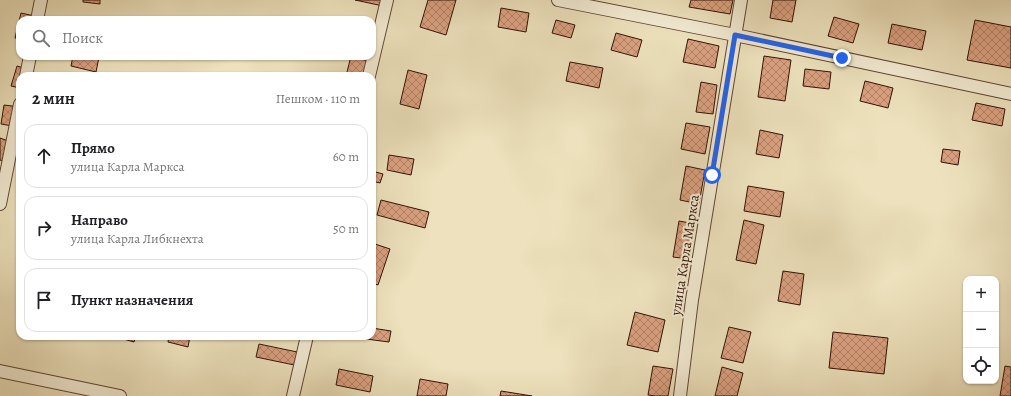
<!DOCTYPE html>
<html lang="ru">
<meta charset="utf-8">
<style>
:root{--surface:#fff;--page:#f2f2f2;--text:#202124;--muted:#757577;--line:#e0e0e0}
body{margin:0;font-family:Alegreya,serif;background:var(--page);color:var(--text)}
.controls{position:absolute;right:12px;bottom:12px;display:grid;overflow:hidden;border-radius:8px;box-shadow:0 1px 3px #0004}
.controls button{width:36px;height:36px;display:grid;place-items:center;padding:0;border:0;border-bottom:1px solid var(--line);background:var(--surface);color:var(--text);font:20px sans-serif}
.stop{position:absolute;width:12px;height:12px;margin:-9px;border:3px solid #2563eb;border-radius:50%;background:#fff}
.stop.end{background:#2563eb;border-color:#fff;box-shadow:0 1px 4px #0008}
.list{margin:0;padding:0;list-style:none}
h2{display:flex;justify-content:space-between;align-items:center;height:52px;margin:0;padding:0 16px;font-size:17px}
h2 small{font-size:13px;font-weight:400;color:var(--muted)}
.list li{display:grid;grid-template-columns:26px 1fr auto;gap:12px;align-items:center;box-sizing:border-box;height:64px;margin:0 8px 8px;padding:0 8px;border:1px solid var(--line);border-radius:12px}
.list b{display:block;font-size:15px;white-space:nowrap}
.list p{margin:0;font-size:13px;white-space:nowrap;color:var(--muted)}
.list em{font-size:13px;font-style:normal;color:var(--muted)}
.icon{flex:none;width:22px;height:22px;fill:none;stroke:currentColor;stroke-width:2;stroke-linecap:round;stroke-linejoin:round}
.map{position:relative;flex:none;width:1011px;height:396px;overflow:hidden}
.search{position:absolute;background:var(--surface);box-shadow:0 1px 3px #0004;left:16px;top:16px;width:360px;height:44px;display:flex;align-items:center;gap:10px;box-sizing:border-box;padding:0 14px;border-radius:12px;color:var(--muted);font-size:15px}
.panel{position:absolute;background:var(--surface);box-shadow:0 1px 3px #0004;left:16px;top:72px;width:360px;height:268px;border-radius:12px}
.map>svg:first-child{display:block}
.building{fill:url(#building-cross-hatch);stroke:#311003}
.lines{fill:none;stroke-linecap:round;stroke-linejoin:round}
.minor-casing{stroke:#604432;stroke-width:14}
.minor{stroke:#f3ecd4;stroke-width:12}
.route{stroke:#2563eb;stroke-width:5}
.labels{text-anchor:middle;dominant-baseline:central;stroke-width:4;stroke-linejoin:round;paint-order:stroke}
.street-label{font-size:14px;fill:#311003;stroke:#f3ecd4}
</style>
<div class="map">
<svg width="1011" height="396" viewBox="0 0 1011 396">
<defs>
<pattern id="building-cross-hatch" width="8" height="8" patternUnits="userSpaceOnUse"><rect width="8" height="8" fill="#dba181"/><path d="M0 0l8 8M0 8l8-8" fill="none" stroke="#b28267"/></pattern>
</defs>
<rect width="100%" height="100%" fill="#ede2bd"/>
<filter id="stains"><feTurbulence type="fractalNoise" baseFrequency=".005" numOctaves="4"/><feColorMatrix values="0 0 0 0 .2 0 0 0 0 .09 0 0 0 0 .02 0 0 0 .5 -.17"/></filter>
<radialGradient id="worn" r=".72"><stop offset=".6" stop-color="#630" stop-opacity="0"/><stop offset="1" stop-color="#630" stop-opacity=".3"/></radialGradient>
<path class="building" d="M83 0H100V4L83 2Z
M355 0H384L383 6Z
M428 0H456L446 35 420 27Z
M691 0H733L730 14 689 7Z
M773 0H796L792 22 770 18Z
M501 8 529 13 526 32 498 27Z
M21 13 39 17 38 20H20V39L15 38Z
M834 17 859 24 853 43 828 36Z
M556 20 575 25 571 38 552 33Z
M975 20 1011 27V68L967 60Z
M892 24 926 31 922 50 888 43Z
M616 33 642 40 637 57 611 50Z
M688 39 719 46 715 68 683 62Z
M73 56H94L99 57 96 72 71 66Z
M351 56 368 61 364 76H346Z
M764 56 791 60 785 101 758 97Z
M570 62 603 68 599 88 566 81Z
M17 66 31 70 30 76H20V88L11 86Z
M805 69 831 72 829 89 803 86Z
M408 70 427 75 419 109 400 104Z
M865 81 893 88 888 108 860 101Z
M701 82 717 85 713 114 696 112Z
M976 103 1005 109 1002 126 972 120Z
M4 105 20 107 18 127 1 124Z
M686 123 710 127 705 154 681 149Z
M760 130 783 135 779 158 756 154Z
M0 138 14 143 7 163 0 160Z
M943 149 960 151 958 165 941 162Z
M389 155 414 159 411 175 387 170Z
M686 166 705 170 699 204 680 200Z
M372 171 383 174 380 183 372 181Z
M748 186 784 192 780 217 744 211Z
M381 200 429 212 425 228 377 215Z
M744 220 764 225 756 264 736 260Z
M679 221 695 224 689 259 673 257Z
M372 243 390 249 378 285 372 283Z
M783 271 804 274 800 305 778 301Z
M635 312 665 320 658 352 627 345Z
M729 327 751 332 743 363 721 358Z
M372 328 391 331 389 342 366 339V336H372Z
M833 332 888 338 884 374 829 368Z
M113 336H136L134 342Z
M169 336H190L188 347 168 342Z
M259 344 302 353 299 366 256 357Z
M653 366 673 369 668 396H655L648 395Z
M1005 366 1011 367V396H1000Z
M722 367 743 373 737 396H715Z
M339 369 373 376 370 392 336 385Z
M420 379 448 384 446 396H417Z
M501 391 532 396H500Z"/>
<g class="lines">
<defs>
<path id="minor" d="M558 0 735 35 1011 94
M37 20 41 0
M26 76 30 56
M369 76 387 0
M0 204 20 104
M0 371 120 396
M293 396 307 336
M680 396 692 300 741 0"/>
</defs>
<use href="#minor" class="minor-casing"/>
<use href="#minor" class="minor"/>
</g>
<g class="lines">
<path class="route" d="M712 175 735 35 842 58"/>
</g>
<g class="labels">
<g class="street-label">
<text transform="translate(685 255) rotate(-81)">улица Карла Маркса</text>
</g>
</g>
<rect width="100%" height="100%" filter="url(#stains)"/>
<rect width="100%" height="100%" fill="url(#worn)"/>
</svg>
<div class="controls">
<button>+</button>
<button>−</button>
<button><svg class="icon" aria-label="locate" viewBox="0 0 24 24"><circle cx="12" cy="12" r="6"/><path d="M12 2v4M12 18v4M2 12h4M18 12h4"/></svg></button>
</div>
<div class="stop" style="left:712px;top:175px"></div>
<div class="stop end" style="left:842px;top:58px"></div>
<div class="search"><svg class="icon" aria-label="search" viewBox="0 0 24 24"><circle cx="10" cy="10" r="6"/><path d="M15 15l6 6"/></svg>Поиск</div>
<section class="panel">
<h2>2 мин<small>Пешком · 110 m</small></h2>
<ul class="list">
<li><svg class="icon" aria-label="ahead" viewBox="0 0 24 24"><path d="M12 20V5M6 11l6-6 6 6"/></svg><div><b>Прямо</b><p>улица Карла Маркса</p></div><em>60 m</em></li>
<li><svg class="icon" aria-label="right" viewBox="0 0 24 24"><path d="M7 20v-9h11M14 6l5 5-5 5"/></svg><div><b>Направо</b><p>улица Карла Либкнехта</p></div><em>50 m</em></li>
<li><svg class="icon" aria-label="arrive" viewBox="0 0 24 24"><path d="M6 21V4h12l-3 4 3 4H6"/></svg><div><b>Пункт назначения</b></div></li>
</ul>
</section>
</div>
